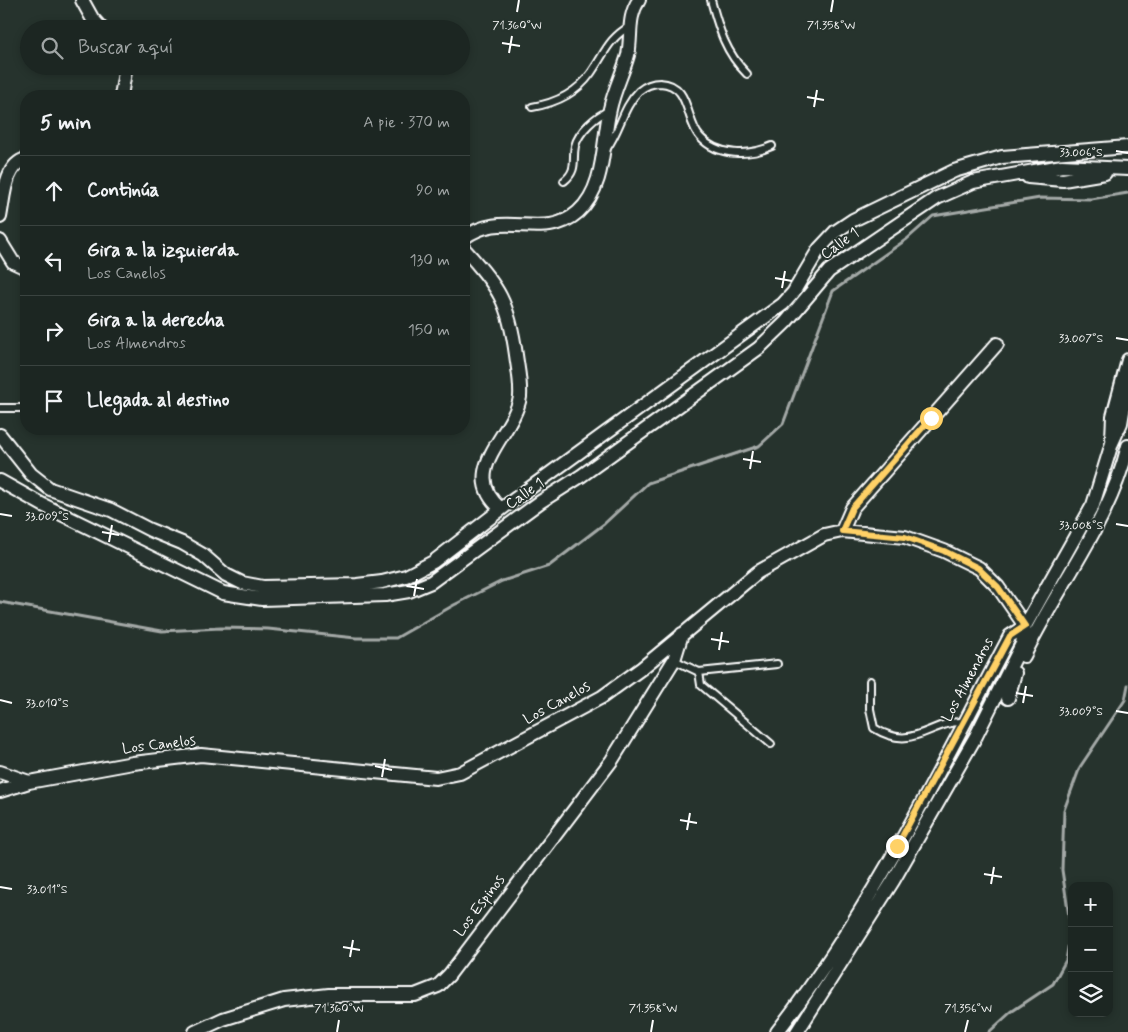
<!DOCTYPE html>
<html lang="es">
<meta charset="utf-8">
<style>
:root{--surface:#1c2622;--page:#29322f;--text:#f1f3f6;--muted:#a0a5a5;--line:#3a4340}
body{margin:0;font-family:Mynerve,sans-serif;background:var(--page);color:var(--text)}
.controls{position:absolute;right:15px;bottom:15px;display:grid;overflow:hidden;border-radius:10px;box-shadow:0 2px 8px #0003}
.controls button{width:45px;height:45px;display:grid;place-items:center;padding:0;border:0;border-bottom:1px solid var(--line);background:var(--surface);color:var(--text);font:25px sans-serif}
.stop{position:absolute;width:15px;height:15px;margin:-11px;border:4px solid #ffd166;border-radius:50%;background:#fff}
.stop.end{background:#ffd166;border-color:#fff;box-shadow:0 1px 5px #0008}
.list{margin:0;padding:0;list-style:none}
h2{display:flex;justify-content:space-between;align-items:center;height:65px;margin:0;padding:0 20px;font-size:21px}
h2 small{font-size:16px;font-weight:400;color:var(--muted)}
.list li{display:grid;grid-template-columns:32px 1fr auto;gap:15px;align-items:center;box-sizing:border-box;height:70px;padding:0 20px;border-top:1px solid var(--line)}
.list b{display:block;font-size:19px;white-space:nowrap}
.list p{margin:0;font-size:16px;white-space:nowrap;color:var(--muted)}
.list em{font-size:16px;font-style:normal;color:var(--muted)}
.icon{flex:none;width:28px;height:28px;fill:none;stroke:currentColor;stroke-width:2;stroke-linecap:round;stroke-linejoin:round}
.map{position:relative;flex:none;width:1128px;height:1032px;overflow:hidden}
.search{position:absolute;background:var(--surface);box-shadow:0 2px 8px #0003;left:20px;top:20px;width:450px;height:55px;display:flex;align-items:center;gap:12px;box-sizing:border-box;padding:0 18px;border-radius:28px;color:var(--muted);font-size:19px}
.panel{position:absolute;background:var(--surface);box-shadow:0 2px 8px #0003;left:20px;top:90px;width:450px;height:345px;border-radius:20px}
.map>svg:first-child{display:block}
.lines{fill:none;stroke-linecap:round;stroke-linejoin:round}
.stream{stroke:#a4a9a7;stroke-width:3}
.lane-casing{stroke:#fff;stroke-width:10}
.street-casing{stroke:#fff;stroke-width:16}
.lane{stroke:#26332d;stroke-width:6}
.street{stroke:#26332d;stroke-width:12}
.route{stroke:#ffd166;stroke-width:6}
.ticks{fill:none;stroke:#fff;stroke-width:2}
.labels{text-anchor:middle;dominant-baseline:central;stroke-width:4;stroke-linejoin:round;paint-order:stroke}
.street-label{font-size:15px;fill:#fff;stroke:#26332d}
.ticks-label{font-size:12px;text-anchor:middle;fill:#fff;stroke:#26332d;stroke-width:4;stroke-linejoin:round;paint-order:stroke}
</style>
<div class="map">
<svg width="1128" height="1032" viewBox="0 0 1128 1032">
<rect width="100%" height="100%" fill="#26332d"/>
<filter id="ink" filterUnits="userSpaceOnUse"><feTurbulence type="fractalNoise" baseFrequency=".02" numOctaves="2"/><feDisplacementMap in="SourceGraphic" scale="10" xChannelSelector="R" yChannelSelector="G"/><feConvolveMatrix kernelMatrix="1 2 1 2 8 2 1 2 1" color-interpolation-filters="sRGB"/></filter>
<g filter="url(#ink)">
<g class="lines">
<path class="stream" d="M0 602 162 631 221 628 268 629 356 638H396L454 605 502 581 549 566 604 524 648 483 759 446 783 424 833 291 907 239 933 216 1040 198 1091 199 1128 193
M989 1032 1011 1012 1053 984 1066 960 1071 930 1062 870 1064 810 1080 767 1125 700 1128 685"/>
<defs>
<path id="lane" d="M711 0C719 29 725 52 747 74
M532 107C556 103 577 93 591 73 605 53 608 39 630 26
M607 148C620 130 623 107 639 91 645 86 652 83 660 83 691 84 685 121 700 137 718 157 750 156 772 146
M564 181C578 170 572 160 575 146 579 131 596 116 610 110
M0 408H26
M674 660 699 672 777 664
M699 672 701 685 771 744
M870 681V709L874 728C914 753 930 720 964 722"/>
<path id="street" d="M82 0 92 18 102 29
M121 96 126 66
M1028 177 1063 180 1105 173
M0 217C4 198 4 165 26 159
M464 238C503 208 543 243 578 212 606 187 602 142 610 109 614 90 623 73 628 55 632 36 627 17 639 0
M0 241 13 262 26 268
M464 249C499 287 509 303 516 355 518 370 521 382 520 397 514 435 457 471 501 509
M0 435 31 474 50 489 111 510 150 530 182 543 203 555 226 575 242 583 263 587 357 585 382 582 406 576 433 562 508 504 783 304 793 293 819 249 835 232 853 220 954 171 1002 157 1128 147
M1112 438 1113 416 1128 360
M0 481 43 505 223 593 262 599 385 595 409 591 431 582 540 502 581 476 759 348 786 322 829 271 937 198 973 182 1062 166 1128 169
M842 531 852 508 997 344
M1024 656C1058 585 1109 524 1128 446
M1008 698 1015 673
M0 772 29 782
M0 791 29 782 133 763 201 755 436 778 460 773 602 697 642 668 758 572 824 535 842 531 905 537 944 551 979 568 998 587 1025 626
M195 1032 223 1019 284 1000 329 995H415L438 986 449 975 612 760 674 660 682 634
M777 1032C871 911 939 771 1010 636L1025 626
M797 1032 893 881 976 736 1022 644 1025 626 1093 505 1112 443 1121 423 1128 383"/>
</defs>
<use href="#lane" class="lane-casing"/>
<use href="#street" class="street-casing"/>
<use href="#lane" class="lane"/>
<use href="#street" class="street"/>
</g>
</g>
<g class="lines" filter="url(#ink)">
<path class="route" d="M897 846 1010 636 1025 626 998 587 978 568 944 551 905 537 842 531 852 508 931 418"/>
</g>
<path class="ticks" d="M517 12 519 0M831 12 833 0M502 43 520 46M509 53 512 36M807 97 824 100M814 107 817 90M1116 151 1128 153M775 278 792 281M782 288 785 271M1116 338 1128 340M743 459 761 462M750 469 753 451M0 514 12 516M1116 524 1128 526M102 532 119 535M109 542 112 525M407 586 424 589M414 596 417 579M711 639 729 642M719 650 722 632M1016 693 1033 696M0 700 12 703M1023 703 1026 686M1116 711 1128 713M375 766 392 770M382 777 385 759M680 820 697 823M687 830 690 813M984 874 1002 877M991 884 994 867M0 887 12 889M343 947 360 950M350 957 353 940M337 1032 339 1020M651 1032 653 1020M965 1032 968 1020"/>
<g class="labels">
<g class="street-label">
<text transform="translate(840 244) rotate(-36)">Calle 1</text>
<text transform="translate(525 494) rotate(-35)">Calle 1</text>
<text transform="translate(968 680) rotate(-62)">Los Almendros</text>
<text transform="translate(557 703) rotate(-29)">Los Canelos</text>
<text transform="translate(159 745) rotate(-7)">Los Canelos</text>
<text transform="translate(480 906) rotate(-53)">Los Espinos</text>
</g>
</g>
<g class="ticks-label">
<text x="517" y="29">71.360°W</text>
<text x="831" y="29">71.358°W</text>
<text x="1081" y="156">33.006°S</text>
<text x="1081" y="342">33.007°S</text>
<text x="47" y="520">33.009°S</text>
<text x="1081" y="529">33.008°S</text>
<text x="47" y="707">33.010°S</text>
<text x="1081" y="715">33.009°S</text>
<text x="47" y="893">33.011°S</text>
<text x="339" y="1012">71.360°W</text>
<text x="653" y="1012">71.358°W</text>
<text x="968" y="1012">71.356°W</text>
</g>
</svg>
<div class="controls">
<button>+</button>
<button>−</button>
<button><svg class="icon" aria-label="layers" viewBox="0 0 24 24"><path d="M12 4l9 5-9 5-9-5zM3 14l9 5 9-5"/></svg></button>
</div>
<div class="stop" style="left:931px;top:418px"></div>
<div class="stop end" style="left:897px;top:846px"></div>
<div class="search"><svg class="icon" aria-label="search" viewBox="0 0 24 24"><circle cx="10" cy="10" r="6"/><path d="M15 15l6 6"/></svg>Buscar aquí</div>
<section class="panel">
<h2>5 min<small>A pie · 370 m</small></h2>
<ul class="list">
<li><svg class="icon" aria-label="ahead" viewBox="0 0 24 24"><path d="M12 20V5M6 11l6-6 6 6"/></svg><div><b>Continúa</b></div><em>90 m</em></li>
<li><svg class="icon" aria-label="left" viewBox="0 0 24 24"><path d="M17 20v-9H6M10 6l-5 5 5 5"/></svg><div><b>Gira a la izquierda</b><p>Los Canelos</p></div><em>130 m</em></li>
<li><svg class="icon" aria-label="right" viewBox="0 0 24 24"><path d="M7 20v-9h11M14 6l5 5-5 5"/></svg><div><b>Gira a la derecha</b><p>Los Almendros</p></div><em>150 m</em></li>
<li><svg class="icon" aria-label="arrive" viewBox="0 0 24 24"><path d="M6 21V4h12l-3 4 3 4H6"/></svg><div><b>Llegada al destino</b></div></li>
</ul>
</section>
</div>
